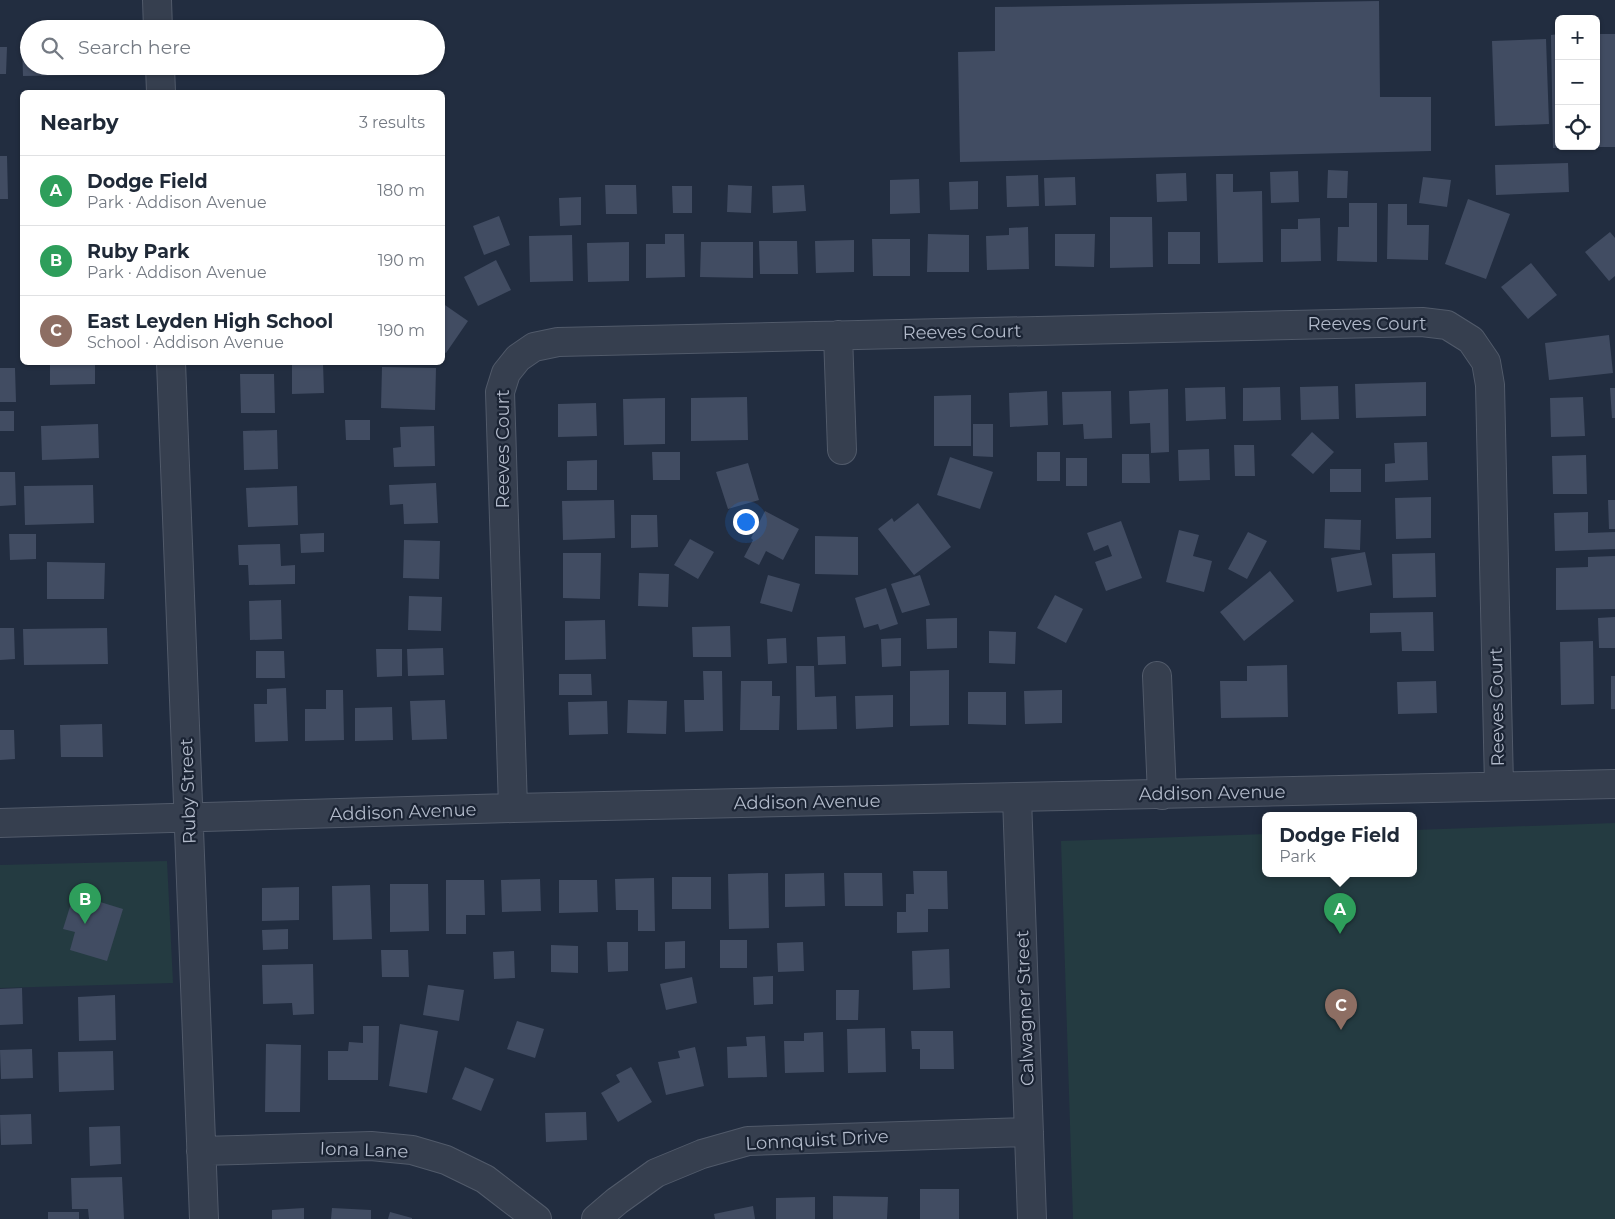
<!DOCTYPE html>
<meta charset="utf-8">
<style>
:root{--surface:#fff;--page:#f2f2f3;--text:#1f2937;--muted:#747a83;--line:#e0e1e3;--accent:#4c6391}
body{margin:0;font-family:Montserrat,sans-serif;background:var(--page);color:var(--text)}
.controls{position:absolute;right:15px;top:15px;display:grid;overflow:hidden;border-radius:8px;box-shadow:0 1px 4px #0004}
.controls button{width:45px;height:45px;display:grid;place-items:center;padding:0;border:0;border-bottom:1px solid var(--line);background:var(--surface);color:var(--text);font:25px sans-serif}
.you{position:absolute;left:745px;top:521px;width:18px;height:18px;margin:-12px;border:4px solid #fff;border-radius:50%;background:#1a73e8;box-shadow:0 0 0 8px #1a73e833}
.badge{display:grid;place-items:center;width:32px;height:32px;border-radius:50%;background:var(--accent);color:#fff;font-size:16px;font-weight:700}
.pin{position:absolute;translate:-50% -41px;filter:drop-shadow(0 1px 2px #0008)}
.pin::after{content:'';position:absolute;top:26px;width:18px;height:15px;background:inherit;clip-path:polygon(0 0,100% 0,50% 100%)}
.popup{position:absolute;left:1262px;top:812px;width:155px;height:65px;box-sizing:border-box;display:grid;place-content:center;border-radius:8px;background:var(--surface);filter:drop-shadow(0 1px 4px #0005);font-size:16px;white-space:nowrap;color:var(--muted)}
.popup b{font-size:19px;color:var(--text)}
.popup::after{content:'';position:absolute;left:50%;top:100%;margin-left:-10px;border:10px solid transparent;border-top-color:var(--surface)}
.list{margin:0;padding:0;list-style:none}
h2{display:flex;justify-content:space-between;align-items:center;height:65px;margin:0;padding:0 20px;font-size:21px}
h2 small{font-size:16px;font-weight:400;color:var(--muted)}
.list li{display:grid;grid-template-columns:32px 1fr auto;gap:15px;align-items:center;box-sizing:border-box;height:70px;padding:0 20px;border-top:1px solid var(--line)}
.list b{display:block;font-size:19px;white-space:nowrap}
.list p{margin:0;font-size:16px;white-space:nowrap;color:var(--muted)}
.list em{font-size:16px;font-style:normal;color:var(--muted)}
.icon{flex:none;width:28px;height:28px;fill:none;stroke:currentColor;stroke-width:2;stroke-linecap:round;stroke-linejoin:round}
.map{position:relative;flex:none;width:1615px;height:1219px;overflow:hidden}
.search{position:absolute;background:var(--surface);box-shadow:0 1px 4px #0004;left:20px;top:20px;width:425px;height:55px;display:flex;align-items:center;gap:12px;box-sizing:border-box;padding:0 18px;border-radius:28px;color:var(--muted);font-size:19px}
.panel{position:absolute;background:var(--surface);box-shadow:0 1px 4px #0004;left:20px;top:90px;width:425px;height:275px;border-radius:8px}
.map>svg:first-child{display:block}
.green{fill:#243b41}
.building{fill:#414c62}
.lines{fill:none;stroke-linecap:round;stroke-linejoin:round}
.street-casing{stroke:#515a6a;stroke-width:30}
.street{stroke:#363f4f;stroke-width:28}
.labels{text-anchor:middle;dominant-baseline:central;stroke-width:4.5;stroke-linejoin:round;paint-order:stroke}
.street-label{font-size:18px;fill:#b2baca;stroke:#1b2434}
</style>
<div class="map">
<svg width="1615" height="1219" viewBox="0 0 1615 1219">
<rect width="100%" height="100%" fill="#222d40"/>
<path class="green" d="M1615 823V1219H1073L1061 841 1266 834V873H1414V830Z
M167 861 173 983 0 988V865Z"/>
<path class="building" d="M1379 1 1380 97H1431V151L960 162 958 52 995 51V7Z
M1559 34V146H1571V148H1553L1551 35Z
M1596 34H1615V147H1596Z
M1546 39 1549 124 1495 126 1492 41Z
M22 44H29V66H80V75L23 76Z
M0 47H7L6 74H0Z
M0 156H7L8 199H0Z
M1568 163 1569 192 1496 195 1495 165Z
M1328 170 1348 171 1347 198H1327Z
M1298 171 1299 202 1271 203 1270 172Z
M1186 173 1187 201 1157 202 1156 174Z
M1216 174H1233V192L1262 191 1263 262 1218 263Z
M1038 175 1039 206 1007 207 1006 176Z
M1075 177 1076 205 1045 206 1044 178Z
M1423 177 1451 180 1447 207 1419 203Z
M919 179 920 213 890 214V180Z
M978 181V209L950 210 949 182Z
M605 185H636L637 214H606Z
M728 185 752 186 751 213 727 212Z
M804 185 806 211 773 213 772 186Z
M672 186H692V213H673Z
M581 197V225L560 226 559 198Z
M1468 199 1510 214 1486 279 1445 264Z
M1349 203H1377V262L1337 261 1338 227H1349Z
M1388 204H1407V225H1429L1428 260 1387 259Z
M499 216 510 245 484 255 473 226Z
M1110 217H1152L1153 267 1110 268Z
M1320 218 1321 261 1281 262V229H1298V219Z
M1028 227 1029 269 987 270 986 236 1009 235V228Z
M1168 232H1200V264H1168Z
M1610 232 1615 238V276L1609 281 1585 252Z
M665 234H684L685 277 646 278V244H665Z
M928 234 969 235V272H927Z
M1055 234H1095L1094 267 1055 266Z
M572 235 573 281 530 282 529 236Z
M872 239H910V276H873Z
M854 240V272L816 273 815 241Z
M759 241H797L798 274H760Z
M629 242V281L588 282 587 243Z
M701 242H753V278L700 277Z
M496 260 511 290 478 306 464 277Z
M1531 263 1557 295 1528 319 1501 287Z
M442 303 468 321 446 353 442 351Z
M1609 335 1613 373 1549 380 1545 343Z
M50 362H95V384L50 385Z
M292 363H323L324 393 292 394Z
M382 367 436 368 435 410 381 408Z
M0 368H15L16 402H0Z
M240 374H274L275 413H241Z
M1426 382V416L1356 418 1355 384Z
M1338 386 1339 419 1301 420 1300 387Z
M1225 387 1226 419 1186 421 1185 388Z
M1280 387 1281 420 1243 421V388Z
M1610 388H1615V418H1612Z
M1168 389 1169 452 1151 453 1150 423 1130 424 1129 391Z
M1047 391 1048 425 1010 427 1009 393Z
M1111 391 1112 438 1084 439 1083 424 1063 425 1062 392Z
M971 395V446H934V396Z
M747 397 748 440 691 441V398Z
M1583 397 1585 436 1551 437 1550 398Z
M665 398V444L624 445 623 399Z
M596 403 597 436 558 437V404Z
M0 411H14V431H0Z
M345 420H370V440H346Z
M98 424 99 458 42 460 41 426Z
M973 424H993V457L973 456Z
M434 426 435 466 394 467 393 448 401 447 400 427Z
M277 430 278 469 244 470 243 431Z
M1312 432 1334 452 1313 474 1291 455Z
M1427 442 1428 480 1385 482V464L1395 463 1394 443Z
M1234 445H1254L1255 476H1235Z
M1209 449 1210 480 1179 481 1178 450Z
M652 452H680V480H653Z
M1037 452H1060V481H1037Z
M1122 454H1149L1150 483H1122Z
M1586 455 1587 494H1553L1552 456Z
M950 457 993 472 980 509 937 495Z
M1066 458H1087V486H1066Z
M597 460V490H567V461Z
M748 463 759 500 728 509 716 472Z
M1330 469H1361V492H1330Z
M0 472H15L16 505 0 506Z
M436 483 438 523 404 524 403 504 390 505 389 485Z
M93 485 94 523 25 525 24 486Z
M297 486 298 525 248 527 246 488Z
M1431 497V538L1396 539 1395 498Z
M614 500 615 538 563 540 562 501Z
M1608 500H1615V529H1609Z
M918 503 951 547 914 575 878 529 892 518 894 522Z
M765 511 799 529 783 560 766 551 759 565 744 557 753 540 751 538Z
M1588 512V533L1615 532V549L1555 551 1554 513Z
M631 515H657L658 547 631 548Z
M1325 519 1361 520 1360 550 1324 548Z
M1121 521 1142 578 1106 591 1095 562 1112 556 1108 545 1094 551 1087 533Z
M1179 530 1199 535 1193 556 1212 561 1204 592 1166 582Z
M1248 532 1267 541 1247 579 1228 569Z
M324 533V552L301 553 300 534Z
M9 534H36V559L10 560Z
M815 536 858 537V575L815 574Z
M690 539 714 552 698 579 674 565Z
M404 540 440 541 439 579 403 578Z
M280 544 281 566 295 565V584L249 585 248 565H239L238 545Z
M1365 552 1372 585 1337 592 1331 558Z
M563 553H601L600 599 563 598Z
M1435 553 1436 597 1393 598 1392 554Z
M1615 556V609L1556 610V568L1588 567V557Z
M47 562 105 563 104 599H47Z
M1270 571 1294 601 1244 641 1220 612Z
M639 573 669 574 668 607 638 606Z
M768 575 800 584 792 612 760 603Z
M920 575 930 605 902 613 891 584Z
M886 588 898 624 880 630 878 624 864 628 855 598Z
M1055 595 1083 609 1066 643 1037 628Z
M409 596 442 597 441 631 408 630Z
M281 600 282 639 250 640 249 601Z
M1433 612 1434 651H1402L1401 632 1370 633V613Z
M1615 617V648H1599L1598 618Z
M957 618V648L927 649 926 619Z
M605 620 606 659 565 660V621Z
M730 626 731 657H693L692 627Z
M0 628H14L15 659 0 660Z
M107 628 108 664 24 665 23 629Z
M989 631 1016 632 1015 664 989 663Z
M845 636 846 664 818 665 817 637Z
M786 638 787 663 768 664 767 639Z
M901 638V666L882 667 881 639Z
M1593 641 1594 704 1561 705 1560 642Z
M443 648 444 675 408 676 407 649Z
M376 649H402V676L377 677Z
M256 651H284L285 678H256Z
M1287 665 1288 717 1221 718 1220 681H1247V666Z
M796 666H814L815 697 836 696 837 729 797 730Z
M949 670V725L910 726V671Z
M703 671H722L723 731 685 732 684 700H704Z
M559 674H591L592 695H559Z
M1611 676H1615V709H1611Z
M741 681H772V696H780L779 730H740Z
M1436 681 1437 713 1398 714 1397 682Z
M286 688 288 741 255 742 254 704H267V689Z
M326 690H343L344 740 305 741V709H326Z
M1062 690V723L1025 724 1024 691Z
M968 692H1006V725L968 724Z
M893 695V727L856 729 855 696Z
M445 700 447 739 412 740 410 701Z
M628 700 667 701 666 734 627 733Z
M607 701 608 734 569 735 568 702Z
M392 707 393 740 355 741V708Z
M102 724 103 757H61L60 725Z
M0 730H14L15 759 0 760Z
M913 871H947L948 909H928V932L897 933V912H906V894H914Z
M768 873 769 928 729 929 728 874Z
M824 873 825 906 785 907V874Z
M844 873H882L883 906H845Z
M672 877H711V909H672Z
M654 878 655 931H638V910H616L615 879Z
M540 879 541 911 502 912 501 880Z
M446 880H484L485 915H466V934H446Z
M559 880H597L598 912 559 913Z
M390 884H428L429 931 390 932Z
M370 885 372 939 333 940 332 886Z
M299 887V920L262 921V888Z
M74 894 123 909 107 961 70 950 75 932 63 929Z
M288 929V949L263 950 262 930Z
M720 940H747V968H720Z
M685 941V968L665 969V942Z
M607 942H628V971L608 972Z
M803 942 804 971 778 972 777 943Z
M551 945 578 946V973L551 972Z
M949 949 950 988 913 990 912 951Z
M381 950H408L409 977H382Z
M514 951 515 978 494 979 493 952Z
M313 964 314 1014 293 1015 292 1003 263 1004 262 965Z
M773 976V1004L754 1005 753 977Z
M692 977 697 1003 666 1010 660 984Z
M428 985 464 990 459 1021 423 1015Z
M22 988 23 1024 0 1025V989Z
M836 990H859L858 1020H836Z
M115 995 116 1040 79 1041 78 997Z
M517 1021 544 1029 535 1058 507 1049Z
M400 1024 438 1031 427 1093 389 1086Z
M363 1026H379L378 1080H328V1051H348L349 1042 363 1043Z
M885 1028 886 1072 848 1073 847 1029Z
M911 1031H953L954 1069H920V1049H912Z
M823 1032 824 1072 785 1073 784 1041H804V1033Z
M765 1036 767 1077 728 1078 727 1047 747 1046 746 1037Z
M266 1044 301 1045 300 1112H265Z
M695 1047 704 1086 666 1095 658 1062 680 1058 678 1051Z
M32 1049 33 1078 1 1079 0 1050Z
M113 1051 114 1090 59 1092 58 1052Z
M465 1067 494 1079 481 1111 452 1099Z
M631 1067 652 1102 618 1122 601 1093 620 1082 616 1075Z
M586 1112 587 1140 546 1142 545 1113Z
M31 1114 32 1144 1 1145 0 1115Z
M120 1126 121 1164 90 1166 89 1127Z
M122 1177 124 1219H89L88 1209H72L71 1178Z
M920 1189H959V1219H920Z
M833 1196 888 1197 887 1219H833Z
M815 1197V1219H776V1198Z
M753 1206 755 1219H715L714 1214Z
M304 1208V1219H272V1210Z
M332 1208 371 1210V1219H331Z
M48 1212H79V1219H48Z
M390 1212 412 1218V1219H388Z"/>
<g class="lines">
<defs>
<path id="street" d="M157 0 158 29
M160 66 161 92
M838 335 842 450
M171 362 204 1219
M1157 676 1162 795
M1017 798 1032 1219
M513 808 500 392 506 373 518 358 534 347 558 342 1422 322 1447 325 1471 340 1486 362 1490 385 1499 786
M0 823 513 808 1615 784
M201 1151 371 1146 412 1150 446 1160 485 1179 537 1219
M596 1219 617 1201 656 1173 702 1154 748 1141 1029 1132"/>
</defs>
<use href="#street" class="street-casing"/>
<use href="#street" class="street"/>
</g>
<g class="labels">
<g class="street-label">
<text x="1367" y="324">Reeves Court</text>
<text transform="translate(962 332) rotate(-1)">Reeves Court</text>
<text transform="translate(503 449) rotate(-90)">Reeves Court</text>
<text transform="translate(1497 707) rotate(-91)">Reeves Court</text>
<text transform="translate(188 791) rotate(-92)">Ruby Street</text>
<text transform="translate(1212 793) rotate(-1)">Addison Avenue</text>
<text transform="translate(807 802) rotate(-1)">Addison Avenue</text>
<text transform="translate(403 812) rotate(-2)">Addison Avenue</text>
<text transform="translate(1025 1008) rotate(-92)">Calwagner Street</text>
<text transform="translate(817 1140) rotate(-3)">Lonnquist Drive</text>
<text transform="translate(364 1150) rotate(2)">Iona Lane</text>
</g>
</g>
</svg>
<div class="controls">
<button>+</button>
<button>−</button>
<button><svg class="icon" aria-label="locate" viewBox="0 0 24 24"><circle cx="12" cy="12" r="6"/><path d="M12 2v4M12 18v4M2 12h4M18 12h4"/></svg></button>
</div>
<div class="you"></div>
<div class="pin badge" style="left:1340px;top:934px;background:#2e9e5b">A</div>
<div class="popup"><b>Dodge Field</b>Park</div>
<div class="pin badge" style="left:85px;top:924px;background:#2e9e5b">B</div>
<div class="pin badge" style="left:1341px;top:1030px;background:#8d6e63">C</div>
<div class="search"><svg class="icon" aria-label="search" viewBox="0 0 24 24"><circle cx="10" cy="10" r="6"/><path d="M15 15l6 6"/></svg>Search here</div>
<section class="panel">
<h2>Nearby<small>3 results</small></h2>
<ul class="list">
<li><span class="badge" style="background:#2e9e5b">A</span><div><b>Dodge Field</b><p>Park · Addison Avenue</p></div><em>180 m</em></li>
<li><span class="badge" style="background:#2e9e5b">B</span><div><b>Ruby Park</b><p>Park · Addison Avenue</p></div><em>190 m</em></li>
<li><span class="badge" style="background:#8d6e63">C</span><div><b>East Leyden High School</b><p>School · Addison Avenue</p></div><em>190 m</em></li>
</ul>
</section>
</div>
